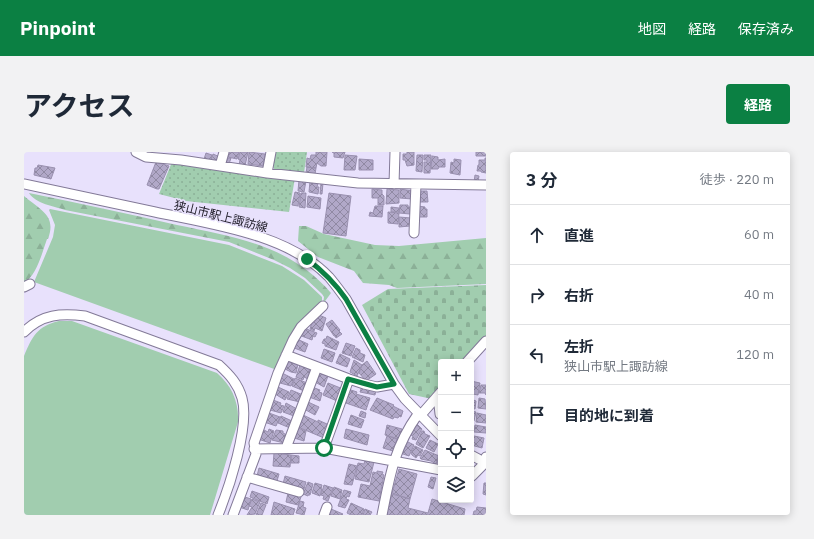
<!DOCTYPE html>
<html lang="ja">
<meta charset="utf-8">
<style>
:root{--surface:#fff;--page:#f2f2f3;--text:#1f2937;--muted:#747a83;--line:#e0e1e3;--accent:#0b8043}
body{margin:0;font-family:"IBM Plex Sans","Noto Sans JP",sans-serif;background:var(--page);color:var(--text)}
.controls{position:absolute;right:12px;bottom:12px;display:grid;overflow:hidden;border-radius:4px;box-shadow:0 2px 10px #0003}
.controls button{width:36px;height:36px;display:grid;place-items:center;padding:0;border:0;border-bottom:1px solid var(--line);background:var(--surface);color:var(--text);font:20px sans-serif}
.stop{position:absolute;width:12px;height:12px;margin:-9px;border:3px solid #0b8043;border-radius:50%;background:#fff}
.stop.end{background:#0b8043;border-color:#fff;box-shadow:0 1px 4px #0008}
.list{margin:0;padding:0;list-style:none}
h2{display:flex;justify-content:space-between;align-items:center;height:52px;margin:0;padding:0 16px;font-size:17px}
h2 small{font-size:13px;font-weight:400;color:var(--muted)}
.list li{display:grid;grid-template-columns:26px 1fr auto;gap:12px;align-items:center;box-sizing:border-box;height:60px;padding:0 16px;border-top:1px solid var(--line)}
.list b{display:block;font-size:15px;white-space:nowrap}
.list p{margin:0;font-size:13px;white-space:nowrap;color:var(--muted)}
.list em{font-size:13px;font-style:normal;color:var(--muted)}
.icon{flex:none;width:22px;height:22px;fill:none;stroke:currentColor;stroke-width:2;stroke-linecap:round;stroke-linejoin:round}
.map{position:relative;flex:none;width:462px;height:363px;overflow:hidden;border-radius:4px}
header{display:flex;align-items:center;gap:24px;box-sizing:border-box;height:56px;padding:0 20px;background:var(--accent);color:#fff}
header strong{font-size:19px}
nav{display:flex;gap:22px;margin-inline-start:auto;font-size:14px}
.intro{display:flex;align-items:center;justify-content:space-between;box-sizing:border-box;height:96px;padding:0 24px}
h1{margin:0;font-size:28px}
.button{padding:10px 18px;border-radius:4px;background:var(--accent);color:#fff;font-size:14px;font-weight:700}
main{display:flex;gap:24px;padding:0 24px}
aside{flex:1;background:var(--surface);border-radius:4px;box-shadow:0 2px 10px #0003}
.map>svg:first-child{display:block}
.grass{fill:#a1cdaf}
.forest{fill:url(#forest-firs)}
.cemetery{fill:url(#cemetery-stones)}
.park{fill:url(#park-dots)}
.building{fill:url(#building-cross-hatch);stroke:#9990af}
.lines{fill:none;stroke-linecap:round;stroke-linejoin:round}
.minor-casing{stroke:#837a98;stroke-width:11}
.minor{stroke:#fff;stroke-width:9}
.route{stroke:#0b8043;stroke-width:5}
.labels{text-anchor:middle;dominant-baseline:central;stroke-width:3;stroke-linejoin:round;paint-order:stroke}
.street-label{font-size:12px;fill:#272430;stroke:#e8e1fc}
</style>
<header>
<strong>Pinpoint</strong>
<nav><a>地図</a><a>経路</a><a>保存済み</a></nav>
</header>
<div class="intro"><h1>アクセス</h1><a class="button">経路</a></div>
<main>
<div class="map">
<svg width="462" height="363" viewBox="0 0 462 363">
<defs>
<pattern id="forest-firs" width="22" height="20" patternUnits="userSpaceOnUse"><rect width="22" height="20" fill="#a1cdaf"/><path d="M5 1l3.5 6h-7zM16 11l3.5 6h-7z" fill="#8bb097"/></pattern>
<pattern id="cemetery-stones" width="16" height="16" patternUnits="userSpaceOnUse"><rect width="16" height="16" fill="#a1cdaf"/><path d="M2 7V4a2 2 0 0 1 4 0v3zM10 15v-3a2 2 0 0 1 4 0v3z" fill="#8bb097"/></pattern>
<pattern id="park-dots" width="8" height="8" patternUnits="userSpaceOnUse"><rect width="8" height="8" fill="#a1cdaf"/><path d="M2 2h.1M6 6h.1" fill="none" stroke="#8bb097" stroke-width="1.8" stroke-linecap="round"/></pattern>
<pattern id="building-cross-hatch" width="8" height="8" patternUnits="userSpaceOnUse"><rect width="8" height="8" fill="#b1a8c8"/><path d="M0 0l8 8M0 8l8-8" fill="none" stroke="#9089a3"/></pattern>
</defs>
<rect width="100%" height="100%" fill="#e8e1fc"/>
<path class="grass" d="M26 57 205 93 258 114 280 128 298 145V151L253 218 10 130 29 85 31 73 25 58Z
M35 169H48L193 221C208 234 215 250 214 270L186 363H0V204C8 185 13 174 35 169Z"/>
<path class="forest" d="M5 41C55 51 105 62 153 73 211 85 266 93 307 141L299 152 300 145 298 142 281 126 266 116 250 108 205 90 41 58C30 54 12 52 5 41Z
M0 44C16 58 33 63 24 87H23C18 101 13 123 0 131Z
M275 74H282L300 82 351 93 375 94 462 86V132L373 136 365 133 339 131 330 119 294 105 274 89Z"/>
<path class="cemetery" d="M462 133V187L441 210H417V237L408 247 385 242 338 153 364 137Z"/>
<path class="park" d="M251 0H283L280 21 251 18 249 15Z
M148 10 271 26 265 60 162 49 135 42Z"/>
<path class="building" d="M206 0H215L213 7 204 5Z
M216 0H224L221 14 215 13 216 8 214 7Z
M225 0 241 2 239 14 224 12Z
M292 0H303L302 14H297L293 11 292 16 282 15 283 6 286 7 287 3H292Z
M308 0H321L319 6 310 5V1Z
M383 0H390V13L383 14 381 8H379V2H383Z
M452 0H462V4H452Z
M182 1 188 3 186 10 180 7Z
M189 2 196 5 194 11 187 8Z
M321 3 333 4 331 18H320Z
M393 3H399L398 20 392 19Z
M400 3H407L406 21H400V10H403V8H400Z
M408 4 414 5V8L421 7V15H415L414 17H407Z
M204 6H207L205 12 202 11Z
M461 6H462V21L457 20V19H453L454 13H455V8H461Z
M335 7 349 8V18H335Z
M430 7 437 8 436 23 426 21 427 10 430 11Z
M132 10 145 14 135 37H133L123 33Z
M14 13 31 16 27 27 10 23 11 16H13Z
M283 15 292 16 291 22 282 21Z
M451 23 455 24 454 30H450Z
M275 28 282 29 280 40 274 39Z
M286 29 294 31 293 35H295L294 42 285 40Z
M297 31H299L298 42H296Z
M348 37 358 38V42L360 44V53H354V46H348Z
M363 37 375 38V51L362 52Z
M376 37 388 39V47L376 46Z
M397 39H403L404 50H394V41H397Z
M271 40 276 41 274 54 268 53Z
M277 41H282L281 56 275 55Z
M305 41 327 44 322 84 299 81Z
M284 44 297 46 296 57 283 55Z
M376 53H384V55H386V62L375 61Z
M351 54H359L358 65 345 64 346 60 349 61Z
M394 54 401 55V57H403V65H393Z
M367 55 375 56V60H367Z
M364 60 375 61 374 72 364 71Z
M375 65 387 66 386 74 375 75Z
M295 163 302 166 298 179 291 176 290 179 286 177 289 167 291 168Z
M308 168 316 178 315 179 318 182 312 186 311 184H310L302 172Z
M280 176 293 181 291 185 289 184 288 188 275 183Z
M303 184 315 190 312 198 301 194V192L298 191 300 187H302Z
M273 187 284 192 281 200 270 196Z
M322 191 331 194 327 204 318 201Z
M332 196 336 198V201L341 203 339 210 328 205Z
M300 197 311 201 308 210 297 206Z
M316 202 326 207 323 215 312 211Z
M266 208 274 212 272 221 267 220 261 217 264 209Z
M330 208 338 213 333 224 326 220Z
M343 209 352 222 342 229 335 221 338 213Z
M276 213 286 217 285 219H287L284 227 280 225 279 228 272 225Z
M258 221 270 227 267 234 256 231 255 229Z
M295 221 304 224 300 235 291 230Z
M271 226 283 231 280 239 268 234Z
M447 229 456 231 454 243 449 242V244L447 243Z
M304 231 319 237 313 249 299 243Z
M457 233H462V243L461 241H455Z
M338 234 352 238 351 243 336 240Z
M254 235 265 240 261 248 251 242Z
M288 235 296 238 295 240 298 241 296 249 285 245Z
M324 237 333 240 332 242 346 246 342 258 319 250Z
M267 238 279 243 276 250 263 247Z
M353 246 370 253 369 254 379 259 377 265 375 264 374 266 370 265 369 267 346 258Z
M455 246 461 247 462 257 454 256Z
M447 247 452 249 451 257 447 256Z
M249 248 257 251 256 253 260 254 257 261 246 258Z
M284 250 295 255 291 263 280 257Z
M262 251 273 257 270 264 259 260Z
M337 259 342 261 341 266 335 264Z
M447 259 452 260 450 269 447 268Z
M245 261 256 265 252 274 240 270Z
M453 261 462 263V271L452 270Z
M279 263 294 270V268L303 272 302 275H304L300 286 274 275Z
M327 263 340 268 337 276 324 272Z
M257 264 268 269 266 276 254 271Z
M393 272 398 277 392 288 388 287 389 284 385 282Z
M363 273 378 277 375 287 361 283Z
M447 273 450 274 447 286Z
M451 273 462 275V281L450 280Z
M274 276 282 279 280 289 270 286Z
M238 277 244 280 245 277 250 279 246 291 234 287Z
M322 277 345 283 343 293 320 286Z
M252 278 259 279V281L263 283 260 291 248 288Z
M398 279H400L401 282 406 284 399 296 392 292Z
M363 284 373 287 369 299 359 296Z
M450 284 460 286 458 296 447 293Z
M406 288 414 292 410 300 402 296Z
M382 289 390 293 385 304 376 301Z
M391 294 399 298 396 304 394 303 392 306 388 303 387 301Z
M401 298 415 304 412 312 407 309 397 307 396 306Z
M415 298 417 299V312L413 311Z
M250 301 267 303 266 315 249 314Z
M267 303 275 304V311H267Z
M341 308 350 310 345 330 331 327 334 311 340 312Z
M325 312 333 314 328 333 320 332Z
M235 316 255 322 253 329 233 324Z
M375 317 393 322 386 347 368 341Z
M353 319 359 320 358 322 360 323 355 349 334 345 337 332 346 334 349 320 353 321Z
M261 324 282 330 280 337 259 332Z
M407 325 412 326 409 337 404 335Z
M284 330 289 332 286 343H284V344L279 342Z
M291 331 298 333 297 337H298L296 344 288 341Z
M460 331H462V343L459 342Z
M300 333 309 336 304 349 299 347 300 344 297 343Z
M310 335 318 338 316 347 307 344Z
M320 338 327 340 325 345 323 344 322 347 325 348 321 356 314 354Z
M228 339 245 345 243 352 226 345Z
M264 341 277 345 274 353 262 350Z
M368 342 386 347 384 356 404 361 408 347 441 357 440 363H362Z
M221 345 227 347 224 358 215 355 219 346 221 347Z
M228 347 236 350 231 362 223 363 228 355 225 354Z
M276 349 280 350 279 355 282 356 280 363 272 361Z
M250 350 271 357 269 363H247Z
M237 351 242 353 238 363H232Z
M327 351 340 357 338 363H327L323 361Z
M453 355 462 356V363H449L450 359H452Z
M307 357 319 362 318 363H304Z
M341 357 348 360 346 363H339Z"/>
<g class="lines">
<defs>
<path id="minor" d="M112 0 122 5 157 8 243 21 334 31 462 33
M196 14 200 0
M243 21 247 0
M0 32C44 41 87 51 131 60 187 72 264 82 305 125 311 132 316 139 322 147L370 232 381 247 417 284
M370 32 371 0
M390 81 392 32
M0 135 6 132
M0 180C18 162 37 161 61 164L195 213C206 223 214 232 218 246 226 274 205 336 194 363
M262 203 325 227 340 232 353 235 370 232
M443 210 462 189
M414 244 416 262H417
M396 264 417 240
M262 296 293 215
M300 296 325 227
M230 297 300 296 417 318
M447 303 462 311
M447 323 448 324 461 311 462 305
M223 325 275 340
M209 363 232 302 230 291 254 221 269 188 277 175 299 154
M300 363 303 355
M358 363C366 323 370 296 394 262"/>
</defs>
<use href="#minor" class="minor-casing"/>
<use href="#minor" class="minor"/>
</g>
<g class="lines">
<path class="route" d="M283 107C299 119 311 131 322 147L370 232 353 235 324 227 300 296"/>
</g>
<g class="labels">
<g class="street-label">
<text transform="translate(197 64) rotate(14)">狭山市駅上諏訪線</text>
</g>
</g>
</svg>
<div class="controls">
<button>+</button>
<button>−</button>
<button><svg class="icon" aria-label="locate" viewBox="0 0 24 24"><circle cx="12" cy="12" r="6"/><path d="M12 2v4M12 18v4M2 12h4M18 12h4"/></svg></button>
<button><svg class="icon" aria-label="layers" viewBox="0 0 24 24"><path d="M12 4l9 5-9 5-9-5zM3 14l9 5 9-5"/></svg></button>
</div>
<div class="stop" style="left:300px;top:296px"></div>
<div class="stop end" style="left:283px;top:107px"></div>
</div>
<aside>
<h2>3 分<small>徒歩 · 220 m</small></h2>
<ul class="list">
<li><svg class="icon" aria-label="ahead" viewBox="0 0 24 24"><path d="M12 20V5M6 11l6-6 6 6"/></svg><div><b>直進</b></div><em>60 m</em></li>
<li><svg class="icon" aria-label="right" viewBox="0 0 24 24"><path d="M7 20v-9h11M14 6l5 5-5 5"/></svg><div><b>右折</b></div><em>40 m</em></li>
<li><svg class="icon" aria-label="left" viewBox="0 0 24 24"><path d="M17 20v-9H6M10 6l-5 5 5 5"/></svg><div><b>左折</b><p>狭山市駅上諏訪線</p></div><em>120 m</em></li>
<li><svg class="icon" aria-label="arrive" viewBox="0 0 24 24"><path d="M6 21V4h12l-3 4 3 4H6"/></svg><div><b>目的地に到着</b></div></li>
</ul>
</aside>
</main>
